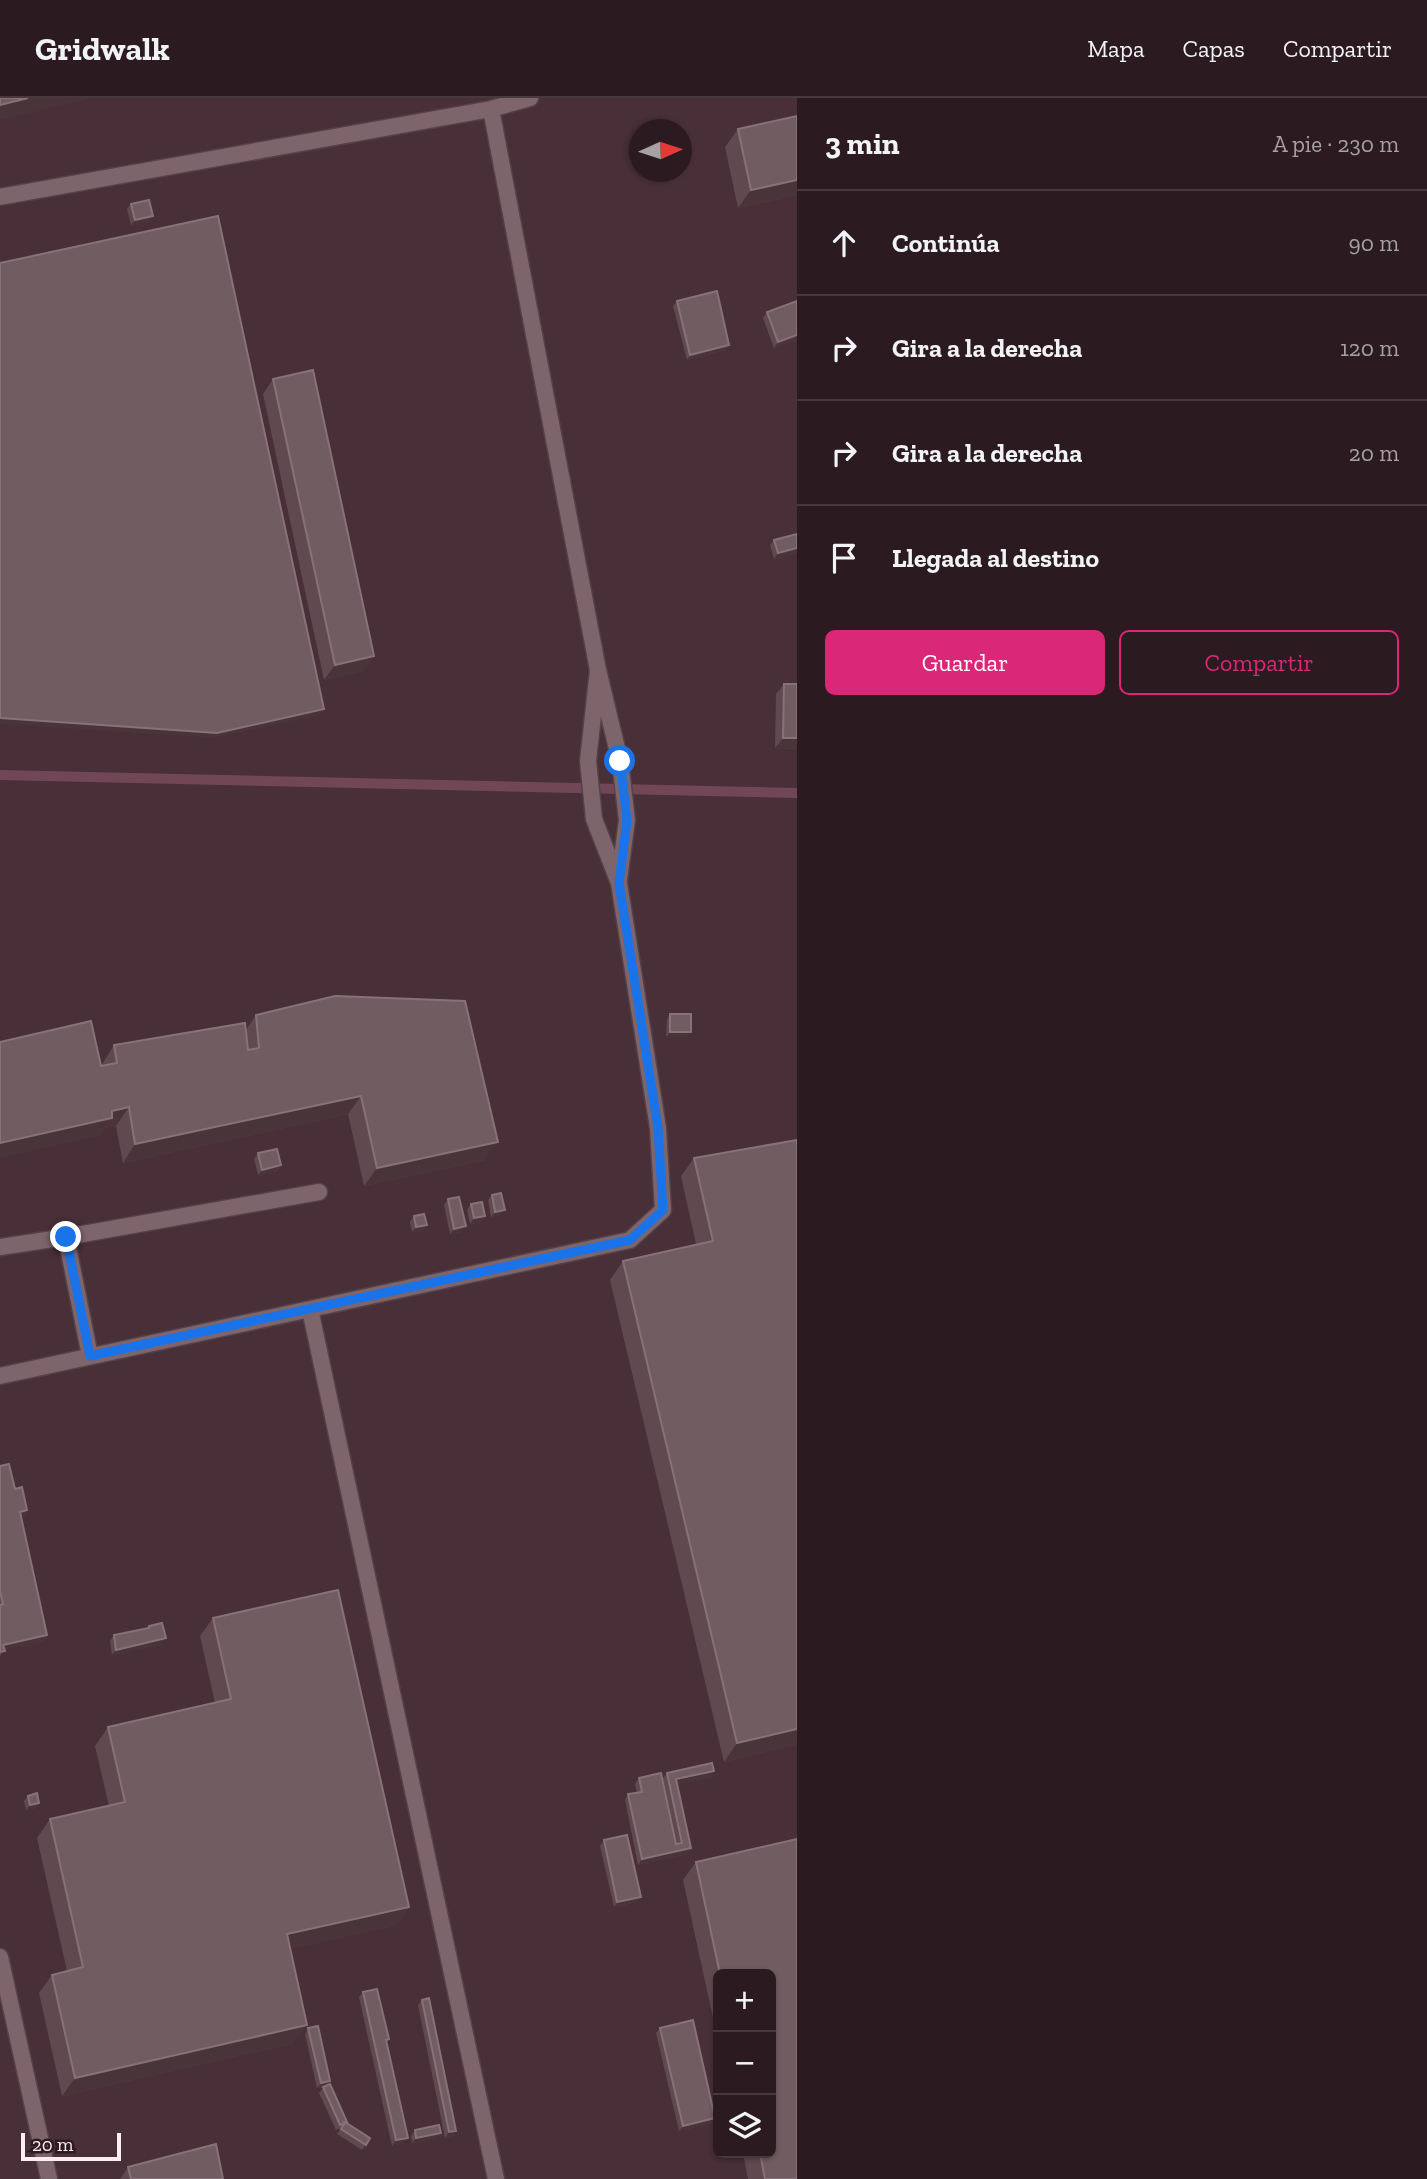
<!DOCTYPE html>
<html lang="es">
<meta charset="utf-8">
<style>
:root{--surface:#2b1b20;--page:#37282d;--text:#f1f3f6;--muted:#a6a1a5;--line:#47393e;--accent:#db2777}
body{margin:0;font-family:"Zilla Slab",serif;background:var(--page);color:var(--text)}
.controls{position:absolute;right:21px;bottom:21px;display:grid;overflow:hidden;border-radius:10px;box-shadow:0 2px 5px #0004}
.controls button{width:63px;height:63px;display:grid;place-items:center;padding:0;border:0;border-bottom:2px solid var(--line);background:var(--surface);color:var(--text);font:35px sans-serif}
.compass{position:absolute;left:629px;top:21px;width:63px;height:63px;border-radius:50%;background:var(--surface);box-shadow:0 2px 5px #0004;rotate:87deg}
.scale{position:absolute;left:21px;bottom:18px;width:100px;box-sizing:border-box;padding-left:7px;border:4px solid #fcedf1;border-top:0;font-size:19px;line-height:24px;white-space:nowrap;color:#fcedf1;-webkit-text-stroke:5px #2e1a20;paint-order:stroke}
.stop{position:absolute;width:21px;height:21px;margin:-16px;border:5px solid #1a73e8;border-radius:50%;background:#fff}
.stop.end{background:#1a73e8;border-color:#fff;box-shadow:0 2px 7px #0008}
.list{margin:0;padding:0;list-style:none}
h2{display:flex;justify-content:space-between;align-items:center;height:91px;margin:0;padding:0 28px;font-size:30px}
h2 small{font-size:23px;font-weight:400;color:var(--muted)}
.list li{display:grid;grid-template-columns:46px 1fr auto;gap:21px;align-items:center;box-sizing:border-box;height:105px;padding:0 28px;border-top:2px solid var(--line)}
.list b{display:block;font-size:26px;white-space:nowrap}
.list em{font-size:23px;font-style:normal;color:var(--muted)}
.actions{display:flex;gap:14px;padding:21px 28px}
.actions a{flex:1;padding:16px 0;border:2px solid var(--accent);border-radius:10px;text-align:center;font-size:24px;color:var(--accent)}
.actions .main{background:var(--accent);color:#fff}
.icon{flex:none;width:38px;height:38px;fill:none;stroke:currentColor;stroke-width:2;stroke-linecap:round;stroke-linejoin:round}
.map{position:relative;flex:none;width:797px;height:2081px;overflow:hidden}
header{display:flex;align-items:center;gap:42px;box-sizing:border-box;height:98px;padding:0 35px;background:var(--surface);border-bottom:2px solid var(--line)}
header strong{font-size:33px}
nav{display:flex;gap:38px;margin-inline-start:auto;font-size:24px}
main{display:flex}
aside{flex:1;background:var(--surface)}
.map>svg:first-child{display:block}
.built{fill:#492f37;fill-rule:evenodd}
.lines{fill:none;stroke-linecap:round;stroke-linejoin:round}
.stream{stroke:#714758;stroke-width:10}
.service-casing{stroke:#544248;stroke-width:19}
.service{stroke:#7e656c;stroke-width:16}
.wall{fill:#604a50}
.shaded-wall{fill:#49343a}
.building{fill:#715c61;stroke:#867278;stroke-width:2}
.route{stroke:#1a73e8;stroke-width:9}
</style>
<header>
<strong>Gridwalk</strong>
<nav><a>Mapa</a><a>Capas</a><a>Compartir</a></nav>
</header>
<main>
<div class="map">
<svg width="797" height="2081" viewBox="0 0 797 2081">
<rect width="100%" height="100%" fill="#39242a"/>
<path class="built" d="M0 0H797V2081H0ZM640 32H682V74H640ZM718 1876H771V2055H718Z"/>
<g class="lines">
<path class="stream" d="M0 677 797 695"/>
<defs>
<path id="service" d="M530 0 491 11 598 572 620 663 627 722 619 782
M0 99 491 11
M0 1149 66 1139
M310 1211 496 2081
M90 1258 66 1139 319 1094
M0 1278 630 1142 663 1112 658 1030 619 785 594 721 588 663 598 572
M0 1859 49 2081"/>
</defs>
<use href="#service" class="service-casing"/>
<use href="#service" class="service"/>
</g>
<path class="wall" d="M738 31 797 97 738 110 725 49Z
M131 106 153 118 149 123 131 127 127 111Z
M677 203 726 252 687 262 673 208Z
M767 214 797 241 774 250 763 220Z
M273 281 364 573 324 582 263 296Z
M797 436V455L774 461 770 447 774 442Z
M784 586H797V651L775 650 776 596Z
M670 916 687 939H666L667 922Z
M256 917 485 1062 364 1088 348 1016 123 1065 116 1028 105 1030 99 1038 101 968 114 947 246 932Z
M797 1042V1646L724 1664 610 1182 623 1163 696 1146 681 1078 694 1060Z
M258 1055 281 1067 277 1073 258 1077 254 1061Z
M492 1097 501 1117 491 1119 488 1102Z
M448 1101 462 1134 450 1136 444 1107Z
M471 1106 481 1124 470 1126 467 1112Z
M414 1118 427 1127 423 1132 412 1134 410 1124Z
M0 1368 27 1412 24 1418H21L44 1543 4 1551 0 1558Z
M213 1520 409 1809 396 1827 290 1851 294 1945 62 1998 39 1895 52 1877 67 1873 37 1740 50 1721 109 1708 95 1648 108 1629 215 1605 200 1538Z
M149 1528 162 1546 112 1557 110 1543 114 1537 147 1531Z
M714 1673 710 1679 677 1686 688 1756 638 1767 625 1702 628 1696 637 1695 635 1686 639 1680 676 1746H677L663 1680 667 1675Z
M28 1698 39 1705 35 1710 26 1712 24 1703Z
M797 1741V2081H748L743 2055H771V1876H718V1943L683 1782 696 1764Z
M604 1742 641 1799 637 1804 614 1809 600 1748Z
M363 1894 389 1941 386 1944 404 2045 392 2048 359 1899Z
M422 1902 456 2033 452 2038 445 2040 418 1907Z
M308 1930 330 1983 326 1988 347 2024 346 2025 370 2040 362 2052 337 2036 341 2030 336 2032 319 1995 324 1989 317 1990 305 1936Z
M660 1930 712 2025 679 2033 656 1935Z
M415 2032 437 2040 412 2045 411 2038Z
M128 2069 223 2081H120Z"/>
<path class="shaded-wall" d="M28 0H92L0 22V7Z
M797 82V97L738 110 751 92Z
M153 118 149 123 131 127 135 122Z
M797 237V241L774 250 778 244Z
M729 247 726 252 687 262 690 257Z
M797 450V455L774 461 778 455Z
M374 558 364 573 324 582 335 567Z
M324 611 320 617 213 640 0 626V620Z
M783 640H797V651L775 650Z
M670 934H691L687 939H666Z
M361 998 348 1016 123 1065 135 1046Z
M129 1009 116 1028 105 1030 99 1038 0 1060V1045L112 1013Z
M498 1044 485 1062 364 1088 377 1070Z
M281 1067 277 1073 258 1077 262 1072Z
M505 1112 501 1117 491 1119 495 1114Z
M485 1118 481 1124 470 1126 474 1120Z
M427 1127 423 1132 412 1134 416 1129Z
M466 1128 462 1134 450 1136 454 1131Z
M27 1412 24 1418 16 1420 20 1414Z
M47 1537 44 1543 0 1552 3 1547Z
M166 1540 162 1546 112 1557 116 1552Z
M797 1631V1646L724 1664 737 1645Z
M714 1673 710 1679 672 1687 676 1681Z
M39 1705 35 1710 26 1712 30 1707Z
M691 1750 688 1756 638 1767 642 1761Z
M641 1799 637 1804 614 1809 617 1804Z
M409 1809 396 1827 274 1855 287 1836Z
M307 1927 294 1945 62 1998 75 1980Z
M330 1983 326 1988 317 1990 321 1985Z
M715 2020 712 2025 679 2033 683 2028Z
M456 2033 452 2038 445 2040 449 2034Z
M441 2035 437 2040 412 2045 416 2040Z
M408 2040 404 2045 392 2048 396 2042Z"/>
<path class="building" d="M0 0H28L0 7Z
M797 18V82L751 92 738 31Z
M149 102 153 118 135 122 131 106Z
M218 118 324 611 217 635 0 620V165Z
M717 193 729 247 690 257 677 203Z
M797 203V237L778 244 767 214Z
M313 272 374 558 335 567 273 281Z
M797 436V450L778 455 774 442Z
M784 586H797V640H783Z
M335 898 465 903 498 1044 377 1070 361 998 135 1046 129 1009 112 1013V1020L0 1045V944L91 923 101 968 117 965 114 947 245 925 248 952 259 950 256 917Z
M670 916H691V934H670Z
M797 1042V1631L737 1645 623 1163 713 1143 694 1060Z
M277 1051 281 1067 262 1072 258 1055Z
M501 1095 505 1112 495 1114 492 1097Z
M459 1099 466 1128 454 1131 448 1101Z
M482 1104 485 1118 474 1120 471 1106Z
M424 1116 427 1127 416 1129 414 1118Z
M9 1366 15 1391 22 1389 27 1412 20 1414 47 1537 3 1547 5 1553 0 1554V1507L3 1506 0 1493V1368Z
M338 1492 409 1809 287 1836 307 1927 75 1980 52 1877 83 1869 50 1721 125 1704 108 1629 231 1601 213 1520Z
M162 1525 166 1540 116 1552 114 1537 149 1530V1528Z
M712 1665 714 1673 676 1681 691 1750 642 1761 628 1696 642 1694 639 1680 661 1675 676 1746 682 1745 667 1675Z
M37 1695 39 1705 30 1707 28 1698Z
M627 1737 641 1799 617 1804 604 1742Z
M797 1741V2081H765L760 2055H771V1876H720L696 1764Z
M377 1891 389 1941 386 1942 408 2040 396 2042 363 1894Z
M429 1900 456 2033 449 2034 422 1902Z
M693 1922 715 2020 683 2028 660 1930Z
M318 1928 330 1983 321 1985 308 1930Z
M330 1986 347 2024H345L370 2040 366 2047 341 2031 345 2025 340 2027 323 1989Z
M439 2027 441 2035 416 2040 415 2032Z
M216 2046 223 2081H131L128 2069Z"/>
<g class="lines">
<path class="route" d="M66 1139 90 1258 630 1142 663 1112 658 1030 619 785 627 722 620 663"/>
</g>
</svg>
<div class="controls">
<button>+</button>
<button>−</button>
<button><svg class="icon" aria-label="layers" viewBox="0 0 24 24"><path d="M12 4l9 5-9 5-9-5zM3 14l9 5 9-5"/></svg></button>
</div>
<svg class="compass" viewBox="-18 -18 36 36"><path d="M0-13l5 13h-10z" fill="#e53935"/><path d="M0 13l5-13h-10z" fill="#a6a1a5"/></svg>
<div class="scale">20 m</div>
<div class="stop" style="left:620px;top:663px"></div>
<div class="stop end" style="left:66px;top:1139px"></div>
</div>
<aside>
<h2>3 min<small>A pie · 230 m</small></h2>
<ul class="list">
<li><svg class="icon" aria-label="ahead" viewBox="0 0 24 24"><path d="M12 20V5M6 11l6-6 6 6"/></svg><div><b>Continúa</b></div><em>90 m</em></li>
<li><svg class="icon" aria-label="right" viewBox="0 0 24 24"><path d="M7 20v-9h11M14 6l5 5-5 5"/></svg><div><b>Gira a la derecha</b></div><em>120 m</em></li>
<li><svg class="icon" aria-label="right" viewBox="0 0 24 24"><path d="M7 20v-9h11M14 6l5 5-5 5"/></svg><div><b>Gira a la derecha</b></div><em>20 m</em></li>
<li><svg class="icon" aria-label="arrive" viewBox="0 0 24 24"><path d="M6 21V4h12l-3 4 3 4H6"/></svg><div><b>Llegada al destino</b></div></li>
</ul>
<div class="actions"><a class="main">Guardar</a><a>Compartir</a></div>
</aside>
</main>
